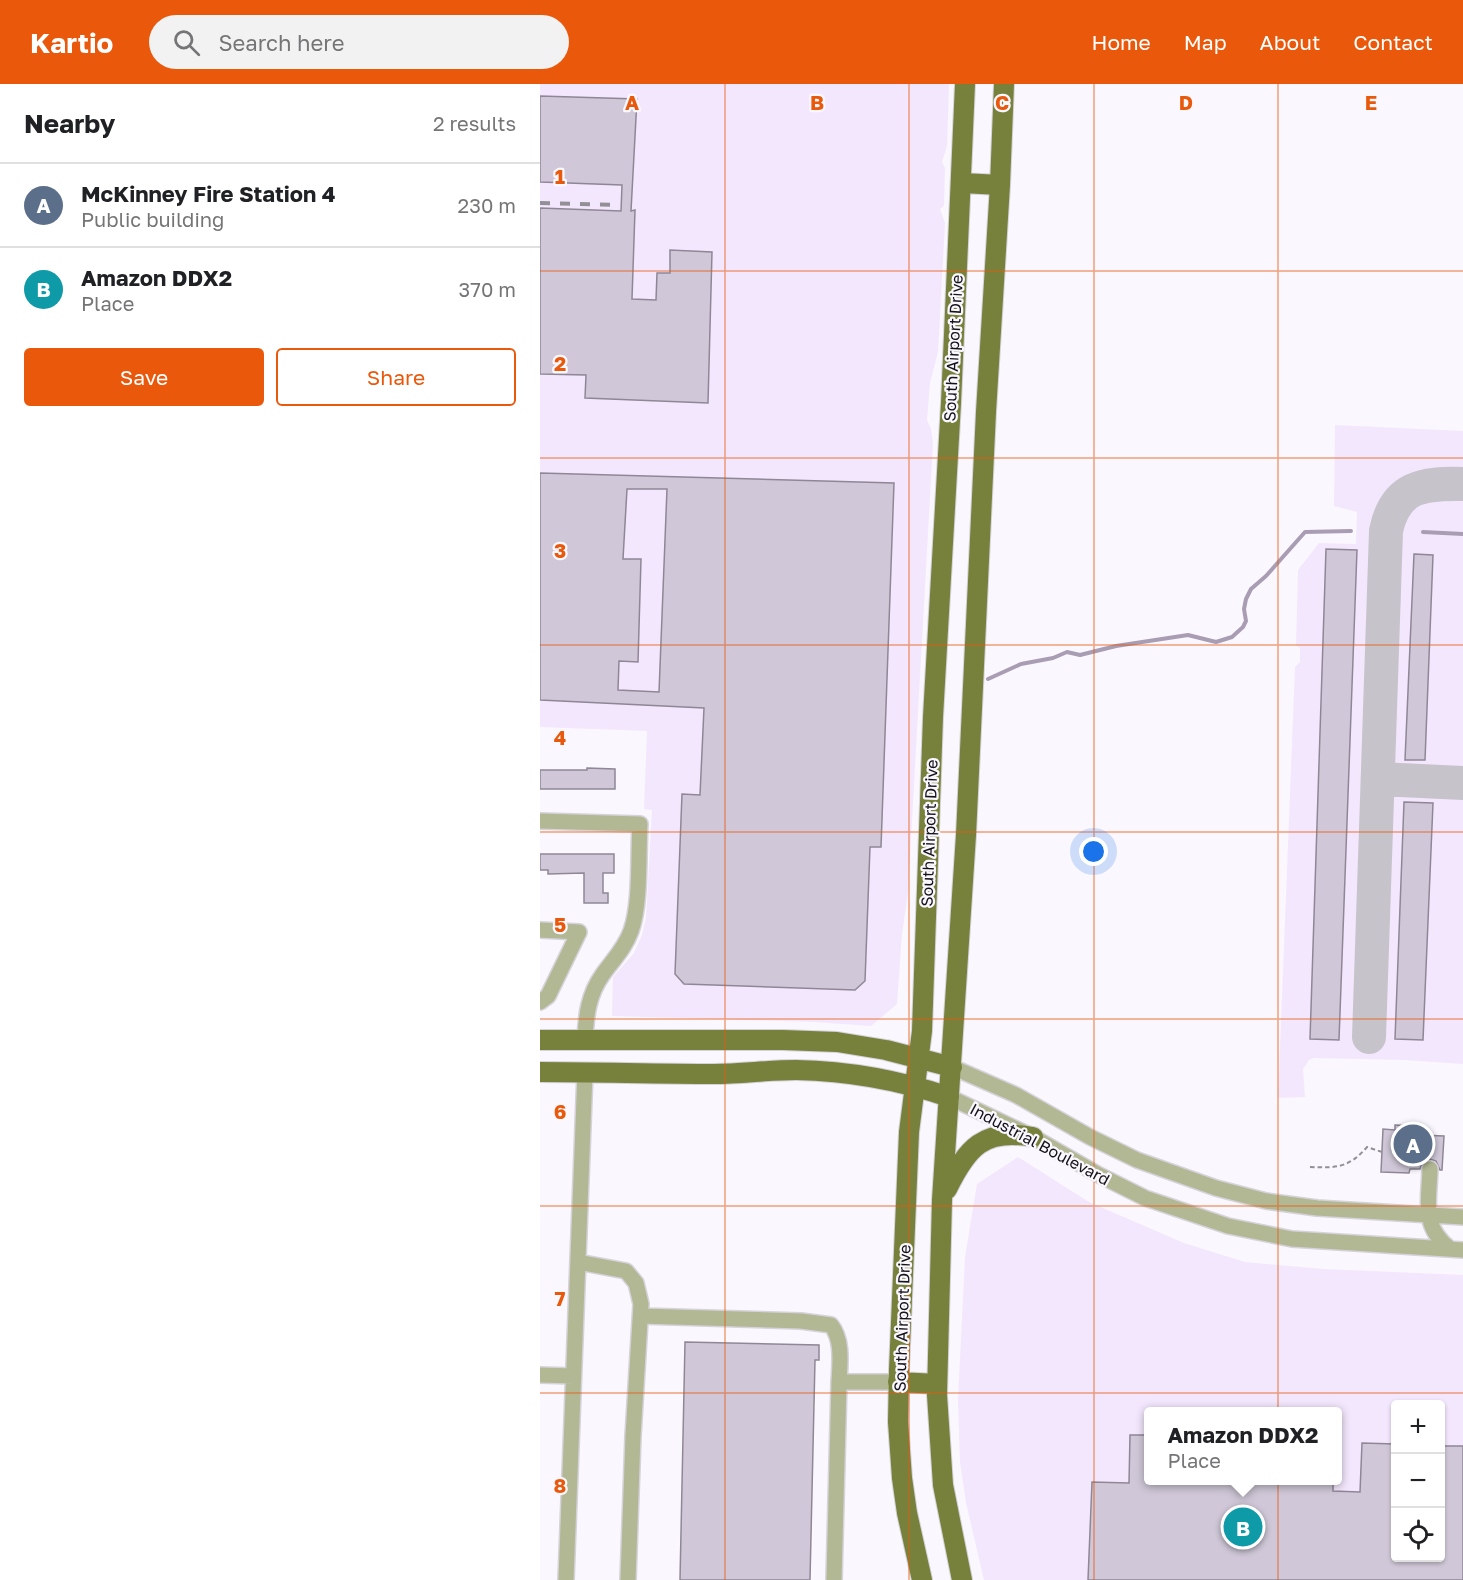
<!DOCTYPE html>
<meta charset="utf-8">
<style>
:root{--surface:#fff;--page:#f2f2f2;--text:#202124;--muted:#757577;--line:#e0e0e0;--accent:#ea580c}
body{margin:0;font-family:"Golos Text",sans-serif;background:var(--page);color:var(--text)}
.controls{position:absolute;right:18px;bottom:18px;display:grid;overflow:hidden;border-radius:6px;box-shadow:0 2px 4px #0004}
.controls button{width:54px;height:54px;display:grid;place-items:center;padding:0;border:0;border-bottom:2px solid var(--line);background:var(--surface);color:var(--text);font:30px sans-serif}
.you{position:absolute;left:554px;top:768px;width:21px;height:21px;margin:-15px;border:4px solid #fff;border-radius:50%;background:#1a73e8;box-shadow:0 0 0 9px #1a73e833}
.badge{display:grid;place-items:center;width:39px;height:39px;border-radius:50%;background:var(--accent);color:#fff;font-size:20px;font-weight:700}
.pin{position:absolute;translate:-50% -50%;border:3px solid #fff;box-shadow:0 2px 6px #0006}
.popup{position:absolute;left:604px;top:1323px;width:198px;height:78px;box-sizing:border-box;display:grid;place-content:center;border-radius:6px;background:var(--surface);filter:drop-shadow(0 2px 4px #0005);font-size:20px;white-space:nowrap;color:var(--muted)}
.popup b{font-size:22px;color:var(--text)}
.popup::after{content:'';position:absolute;left:50%;top:100%;margin-left:-12px;border:12px solid transparent;border-top-color:var(--surface)}
.list{margin:0;padding:0;list-style:none}
h2{display:flex;justify-content:space-between;align-items:center;height:78px;margin:0;padding:0 24px;font-size:26px}
h2 small{font-size:20px;font-weight:400;color:var(--muted)}
.list li{display:grid;grid-template-columns:39px 1fr auto;gap:18px;align-items:center;box-sizing:border-box;height:84px;padding:0 24px;border-top:2px solid var(--line)}
.list b{display:block;font-size:22px;white-space:nowrap}
.list p{margin:0;font-size:20px;white-space:nowrap;color:var(--muted)}
.list em{font-size:20px;font-style:normal;color:var(--muted)}
.actions{display:flex;gap:12px;padding:18px 24px}
.actions a{flex:1;padding:14px 0;border:2px solid var(--accent);border-radius:6px;text-align:center;font-size:21px;color:var(--accent)}
.actions .main{background:var(--accent);color:#fff}
.icon{flex:none;width:33px;height:33px;fill:none;stroke:currentColor;stroke-width:2;stroke-linecap:round;stroke-linejoin:round}
.map{position:relative;flex:none;width:923px;height:1496px;overflow:hidden}
header{display:flex;align-items:center;gap:36px;box-sizing:border-box;height:84px;padding:0 30px;background:var(--accent);color:#fff}
header strong{font-size:28px}
nav{display:flex;gap:33px;margin-inline-start:auto;font-size:21px}
.search{width:420px;height:54px;background:var(--page);display:flex;align-items:center;gap:15px;box-sizing:border-box;padding:0 21px;border-radius:33px;color:var(--muted);font-size:22px}
main{display:flex}
aside{flex:1;background:var(--surface)}
.map>svg:first-child{display:block}
.built{fill:#f3e7fd;fill-rule:evenodd}
.lines{fill:none;stroke-linecap:round;stroke-linejoin:round}
.stream{stroke:#a99db4;stroke-width:4}
.taxiway{stroke:#c7c3ca;stroke-width:34}
.building{fill:#d0c8d8;stroke:#8f8796;stroke-width:1.5;fill-rule:evenodd}
.minor-casing{stroke:#d6d2d9;stroke-width:18}
.major-casing{stroke:#d6d2d9;stroke-width:22}
.path{stroke:#938f96;stroke-width:2;stroke-dasharray:4.5 3;stroke-linecap:butt}
.minor{stroke:#b2b894;stroke-width:15}
.major{stroke:#77813b;stroke-width:20}
.rail{stroke:#938f96;stroke-width:4;stroke-dasharray:10 10;stroke-linecap:butt}
.grid{fill:none;stroke:#e8590c;stroke-width:1.5;stroke-opacity:0.55}
.labels{text-anchor:middle;dominant-baseline:central;stroke-width:4.5;stroke-linejoin:round;paint-order:stroke}
.street-label{font-size:16px;fill:#151218;stroke:#fbf7fe}
.grid-label{font-size:20px;text-anchor:middle;font-weight:bold;fill:#e8590c;stroke:#fbf7fe;stroke-width:4.5;stroke-linejoin:round;paint-order:stroke}
</style>
<header>
<strong>Kartio</strong>
<div class="search"><svg class="icon" aria-label="search" viewBox="0 0 24 24"><circle cx="10" cy="10" r="6"/><path d="M15 15l6 6"/></svg>Search here</div>
<nav><a>Home</a><a>Map</a><a>About</a><a>Contact</a></nav>
</header>
<main>
<aside>
<h2>Nearby<small>2 results</small></h2>
<ul class="list">
<li><span class="badge" style="background:#5c6f8a">A</span><div><b>McKinney Fire Station 4</b><p>Public building</p></div><em>230 m</em></li>
<li><span class="badge" style="background:#0f9aa8">B</span><div><b>Amazon DDX2</b><p>Place</p></div><em>370 m</em></li>
</ul>
<div class="actions"><a class="main">Save</a><a>Share</a></div>
</aside>
<div class="map">
<svg width="923" height="1496" viewBox="0 0 923 1496">
<rect width="100%" height="100%" fill="#fbf7fe"/>
<path class="built" d="M0 0H409L407 62 402 78 405 84 404 122 400 125 405 139 398 268 390 299 387 336 391 345 393 359 368 809 362 850 357 920 331 942 275 938 72 932 73 893 94 869 102 851 106 834 112 726 104 725 107 647 0 643Z
M795 341 923 347V980L865 976 774 974 769 976 763 985 765 1013 738 1014 755 583 760 578V564L756 561 758 486 779 459 816 460 817 428 794 422Z
M478 1073 549 1118 644 1159 705 1178 784 1185 923 1191V1496H444L426 1419 420 1378 418 1316 425 1173 437 1100ZM856 1320H900V1474H856ZM608 1328H798V1396H608Z"/>
<g class="lines">
<path class="stream" d="M883 448 923 450
M448 595 481 580 513 574 527 568 540 571 576 562 648 551 676 558 692 553 703 543 706 537 704 525 706 515 711 505 726 492 765 448 811 447"/>
<path class="taxiway" d="M839 695 923 699
M829 953 846 447C855 402 883 399 923 400"/>
</g>
<path class="building" d="M0 12 97 15 91 127 95 126 92 215 116 216 117 189H130V166L172 168 168 319 45 314 46 291 0 290V124L81 127 82 101 0 98Z
M0 389 354 399 341 763H330L325 897 315 906 144 900 135 890 142 710 160 711 164 624 0 616ZM87 405H127L119 608 78 606 79 577 98 578 101 475H83Z
M786 465 817 466 799 956 770 955Z
M874 470 893 471 885 676H865Z
M47 684 75 685V705H0V686H47Z
M864 718 893 719 883 956 855 955Z
M0 770H74V789H63V809H68V819H44V789L8 790V786H0Z
M855 1041 879 1042V1051L904 1052 902 1086H900L896 1077 890 1075 882 1079 880 1085H870L869 1089 841 1088 843 1045 855 1046Z
M145 1258 279 1261V1276H275L270 1496H140Z
M590 1351H609V1396H793V1407L820 1408 822 1359 855 1360V1473H900V1362H923V1496H548L552 1398 589 1399Z"/>
<g class="lines">
<defs>
<path id="minor" d="M0 737 100 740C98 772 101 819 91 847 85 864 73 876 63 890 48 911 46 932 45 956
M0 846 39 848 8 912 0 918
M412 983 476 1011 550 1053 597 1076 676 1104 726 1117 777 1124 923 1133
M409 1013 493 1053 559 1091 605 1114 688 1142 752 1155 923 1166
M890 1085C889 1119 881 1142 910 1165
M38 1178 86 1187 96 1199 101 1220 93 1352 88 1496
M101 1232 261 1237 291 1241C303 1256 300 1279 299 1298L294 1496
M0 1291 33 1292
M299 1298H358
M26 1496 45 988"/>
<path id="major" d="M422 99 460 101
M0 956H243L297 958 346 966 412 983
M0 988C58 988 116 990 174 990 201 990 229 986 256 986 308 987 359 996 409 1013
M407 1105C427 1064 443 1044 493 1053
M358 1298 397 1300
M382 1496 367 1429 362 1394 358 1338 359 1286 369 1048 382 947 393 633 411 319 425 0
M422 1496 403 1401 397 1311 402 1116 426 751 446 328 460 101 464 0"/>
</defs>
<use href="#minor" class="minor-casing"/>
<use href="#major" class="major-casing"/>
<path class="path" d="M770 1083C796 1084 809 1084 827 1063L842 1068"/>
<use href="#minor" class="minor"/>
<use href="#major" class="major"/>
<path class="rail" d="M0 119 77 121"/>
</g>
<path class="grid" d="M185 0V1496M369 0V1496M554 0V1496M738 0V1496M0 187H923M0 374H923M0 561H923M0 748H923M0 935H923M0 1122H923M0 1309H923"/>
<g class="labels">
<g class="street-label">
<text transform="translate(413 264) rotate(-87)">South Airport Drive</text>
<text transform="translate(389 749) rotate(-88)">South Airport Drive</text>
<text transform="translate(500 1060) rotate(28)">Industrial Boulevard</text>
<text transform="translate(362 1234) rotate(-88)">South Airport Drive</text>
</g>
</g>
<g class="grid-label">
<text x="92" y="26">A</text>
<text x="277" y="26">B</text>
<text x="462" y="26">C</text>
<text x="646" y="26">D</text>
<text x="831" y="26">E</text>
<text x="20" y="100">1</text>
<text x="20" y="287">2</text>
<text x="20" y="474">3</text>
<text x="20" y="661">4</text>
<text x="20" y="848">5</text>
<text x="20" y="1035">6</text>
<text x="20" y="1222">7</text>
<text x="20" y="1409">8</text>
</g>
</svg>
<div class="controls">
<button>+</button>
<button>−</button>
<button><svg class="icon" aria-label="locate" viewBox="0 0 24 24"><circle cx="12" cy="12" r="6"/><path d="M12 2v4M12 18v4M2 12h4M18 12h4"/></svg></button>
</div>
<div class="you"></div>
<div class="pin badge" style="left:873px;top:1060px;background:#5c6f8a">A</div>
<div class="pin badge" style="left:703px;top:1443px;background:#0f9aa8">B</div>
<div class="popup"><b>Amazon DDX2</b>Place</div>
</div>
</main>
